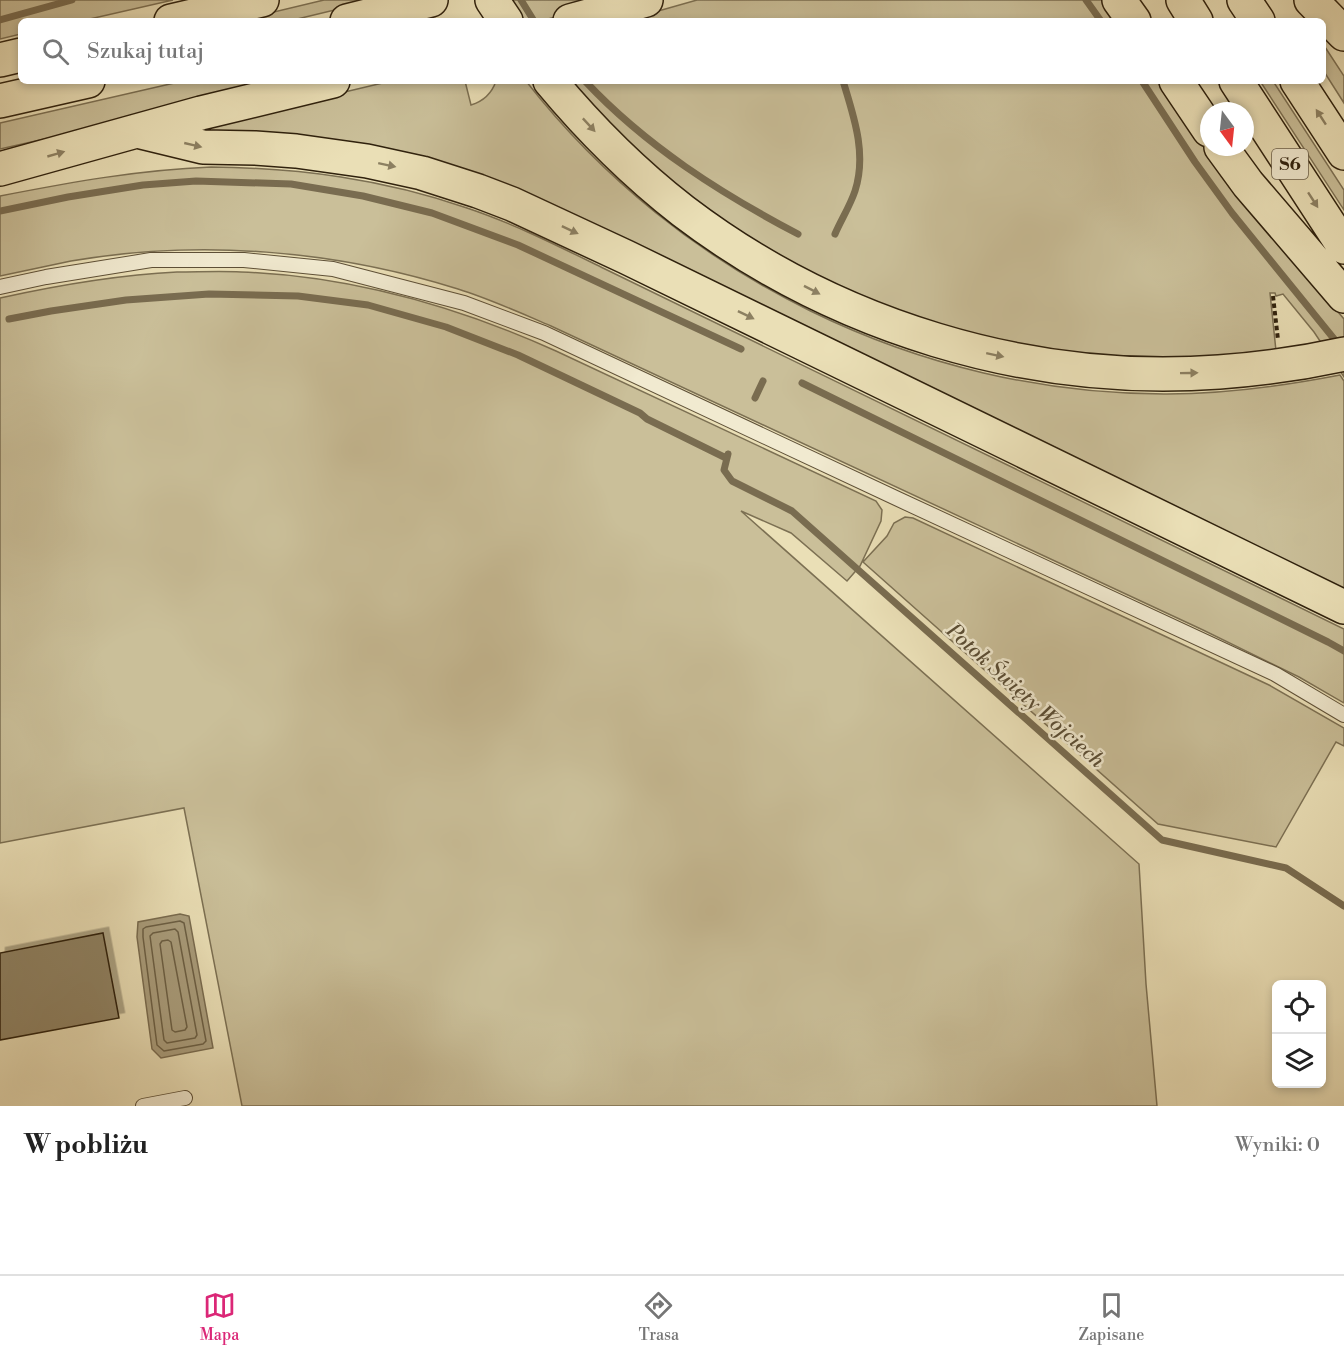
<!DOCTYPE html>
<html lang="pl">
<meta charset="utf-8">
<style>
:root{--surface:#fff;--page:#f2f2f2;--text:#222;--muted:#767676;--line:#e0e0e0;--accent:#db2777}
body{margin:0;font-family:"Libre Bodoni",serif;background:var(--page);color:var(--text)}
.controls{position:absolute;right:18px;bottom:18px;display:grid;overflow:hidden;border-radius:9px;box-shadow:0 3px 9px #0003}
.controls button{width:54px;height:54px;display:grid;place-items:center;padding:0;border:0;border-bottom:2px solid var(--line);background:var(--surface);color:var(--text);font:30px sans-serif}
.compass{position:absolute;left:1200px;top:102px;width:54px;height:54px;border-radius:50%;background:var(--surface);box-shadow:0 3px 9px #0003;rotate:165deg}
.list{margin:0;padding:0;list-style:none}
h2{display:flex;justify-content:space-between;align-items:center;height:78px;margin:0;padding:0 24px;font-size:26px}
h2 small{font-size:20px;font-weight:400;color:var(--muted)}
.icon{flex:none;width:33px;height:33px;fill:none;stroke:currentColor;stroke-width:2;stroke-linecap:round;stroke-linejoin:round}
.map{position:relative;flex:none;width:1344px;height:1106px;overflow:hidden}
.search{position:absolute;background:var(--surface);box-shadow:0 3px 9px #0003;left:18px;right:18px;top:18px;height:66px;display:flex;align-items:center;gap:15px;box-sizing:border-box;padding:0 21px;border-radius:9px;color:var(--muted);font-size:22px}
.sheet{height:168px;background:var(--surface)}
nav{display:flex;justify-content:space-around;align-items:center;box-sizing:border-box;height:84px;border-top:2px solid var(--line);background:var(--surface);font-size:16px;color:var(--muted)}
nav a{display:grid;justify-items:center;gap:3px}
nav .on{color:var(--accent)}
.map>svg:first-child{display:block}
.green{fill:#cabf99;stroke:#7c7053;stroke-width:1.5}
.water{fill:#aa9e7d;stroke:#796c50;stroke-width:1.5}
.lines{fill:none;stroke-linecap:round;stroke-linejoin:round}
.shore{stroke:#6c6045;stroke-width:1.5}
.stream{stroke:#796c50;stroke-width:7}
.building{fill:#908465;stroke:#2f210d;stroke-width:1.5;filter:url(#shadow)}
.lane-casing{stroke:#5e5037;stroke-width:16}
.highway-casing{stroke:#2f210d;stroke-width:36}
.path{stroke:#2f210d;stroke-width:4;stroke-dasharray:4.5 3;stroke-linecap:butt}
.lane{stroke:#f1ead0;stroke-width:14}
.highway{stroke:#eadfb6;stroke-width:33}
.oneway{fill:#8c8062}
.labels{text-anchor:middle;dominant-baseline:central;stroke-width:5;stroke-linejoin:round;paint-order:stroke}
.shield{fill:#f1ead0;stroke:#695d48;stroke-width:1.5}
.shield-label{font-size:18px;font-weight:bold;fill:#2f210d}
.water-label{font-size:21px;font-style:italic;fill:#5a4d34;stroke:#f1ead0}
</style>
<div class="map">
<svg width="1344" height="1106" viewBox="0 0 1344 1106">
<defs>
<filter id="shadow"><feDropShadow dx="5.5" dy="-5.5" stdDeviation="0" flood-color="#0004"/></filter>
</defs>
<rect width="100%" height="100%" fill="#eadfb6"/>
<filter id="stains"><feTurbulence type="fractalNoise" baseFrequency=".00333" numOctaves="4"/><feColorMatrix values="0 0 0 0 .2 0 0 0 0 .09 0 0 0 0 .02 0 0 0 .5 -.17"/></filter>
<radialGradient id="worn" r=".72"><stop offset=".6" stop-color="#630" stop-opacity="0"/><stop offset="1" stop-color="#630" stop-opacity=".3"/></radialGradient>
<path class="green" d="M0 0H173L81 21H21V34L0 39Z
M324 0H376L289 21H236Z
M509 0H618L548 19 549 21H523Z
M697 0H1104L1119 21H623Z
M1323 44 1344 76V103L1323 70Z
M183 81H302L0 149V123Z
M391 81H465L471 105C484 101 492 93 496 81H526C678 276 919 395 1167 394 1225 394 1283 386 1340 375L1344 381V591L546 204 201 132V127L210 124Z
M568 81H1160L1214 160 1269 231 1344 319V377L1314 332 1283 294 1276 296 1275 293H1270L1276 351 1176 360 1083 355 993 340 905 314 802 270 709 213 641 157Z
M1260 81H1273L1344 190V210Z
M211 167C300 168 383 179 467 208 515 224 560 247 605 269L1344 629V703L1299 677 1203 630 551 326C521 313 490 299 458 289 334 250 200 239 71 261 47 266 24 271 0 276V196C72 182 138 170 211 167Z
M177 272C198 272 220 271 241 272 351 276 456 306 556 351L876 501 882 510 881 521 860 566 847 581 791 533 741 511 1139 864 1146 984 1157 1106H242L184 808 0 843V298C59 285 116 275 177 272Z
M905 517 913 518 1269 685 1344 728V746L1336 742 1276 847 1158 824 863 562 887 536 894 523Z"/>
<path class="water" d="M180 914 189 916 213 1048 161 1058 152 1049 137 937 138 922Z"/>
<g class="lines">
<path class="shore" d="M180 921 184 923 206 1041 203 1044 164 1051 157 1045 143 937V929L146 927Z
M175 929 178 932 197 1035 195 1038 167 1043 164 1040 150 936 153 933Z
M168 940 171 942 187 1027 185 1030 175 1032 172 1030 160 944 162 941Z"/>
<path class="stream" d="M521 0 534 21
M1086 0 1101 21
M0 20 72 0
M585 81C646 146 720 193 798 234
M1142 81 1195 162 1232 213 1339 345
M0 211 68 197 143 185 196 181 291 184 363 196 432 213 518 245 741 349
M835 234C841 220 850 206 855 191 867 154 854 117 843 81
M9 319 51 311 126 300 209 294 298 296 368 305 446 327 518 355 640 413 647 419 726 458
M802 383 1328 642 1344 651
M755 398 763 381
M728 454 724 470 732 481 792 511 1162 840 1286 868 1344 906"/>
</g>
<path class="building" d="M103 933 119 1018 0 1040V953Z"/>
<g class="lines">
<defs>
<path id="lane" d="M0 287 46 277 151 260H244L333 269 464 303 544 333 898 499 1275 674 1344 715
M143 1106 185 1098"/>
<path id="highway" d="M492 0 506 21
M1119 0 1134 21
M1183 0 1196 21
M1244 0 1258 21
M1311 0 1344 34
M171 21 262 0
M347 21 431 0
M570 21 646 0
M0 60 21 55
M550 81C590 129 634 173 683 211 834 326 1028 386 1219 372 1261 369 1303 363 1344 354
M1176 81 1209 130
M1236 81 1344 247
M1297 81 1344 153
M0 101 88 81
M137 131 203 147 255 148 296 151 367 161 422 173 478 191 512 204 626 257 1344 607
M1221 147 1248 184 1344 296
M0 169 201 113 333 81"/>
</defs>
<use href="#lane" class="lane-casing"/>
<use href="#highway" class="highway-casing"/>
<path class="path" d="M1273 296 1278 340"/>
<use href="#lane" class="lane"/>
<use href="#highway" class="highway"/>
</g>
<defs><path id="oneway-solid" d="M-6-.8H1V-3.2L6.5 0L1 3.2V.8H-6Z" transform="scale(1.5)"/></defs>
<g class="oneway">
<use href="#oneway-solid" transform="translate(1321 117) rotate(-123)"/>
<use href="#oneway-solid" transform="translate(589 125) rotate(47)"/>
<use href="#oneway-solid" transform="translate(193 145) rotate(13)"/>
<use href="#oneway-solid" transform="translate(56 154) rotate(-16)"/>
<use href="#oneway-solid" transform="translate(387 165) rotate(12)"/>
<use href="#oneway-solid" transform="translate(1313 200) rotate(57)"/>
<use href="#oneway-solid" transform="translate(570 230) rotate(25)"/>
<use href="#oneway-solid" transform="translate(812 290) rotate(27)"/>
<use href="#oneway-solid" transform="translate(746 315) rotate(26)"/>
<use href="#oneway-solid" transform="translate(995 355) rotate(12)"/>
<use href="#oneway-solid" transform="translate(1189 373) rotate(-1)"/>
</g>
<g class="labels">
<rect class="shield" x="1272" y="149" width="36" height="30" rx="4.5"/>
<g class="shield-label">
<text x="1290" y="164">S6</text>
</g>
<g class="water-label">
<text transform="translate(1025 696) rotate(42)">Potok Święty Wojciech</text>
</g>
</g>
<rect width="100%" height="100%" filter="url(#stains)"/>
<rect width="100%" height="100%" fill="url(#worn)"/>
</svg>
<div class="controls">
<button><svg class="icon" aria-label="locate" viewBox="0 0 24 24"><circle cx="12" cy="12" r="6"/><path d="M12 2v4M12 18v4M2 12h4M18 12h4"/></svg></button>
<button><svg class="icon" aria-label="layers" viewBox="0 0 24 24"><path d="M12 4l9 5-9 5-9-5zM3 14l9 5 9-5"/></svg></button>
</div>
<svg class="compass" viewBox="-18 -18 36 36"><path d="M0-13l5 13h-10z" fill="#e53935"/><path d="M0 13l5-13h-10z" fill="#767676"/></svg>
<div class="search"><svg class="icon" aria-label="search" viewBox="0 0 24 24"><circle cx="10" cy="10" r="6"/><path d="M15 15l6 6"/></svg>Szukaj tutaj</div>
</div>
<section class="sheet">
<h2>W pobliżu<small>Wyniki: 0</small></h2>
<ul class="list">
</ul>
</section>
<nav>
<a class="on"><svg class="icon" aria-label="map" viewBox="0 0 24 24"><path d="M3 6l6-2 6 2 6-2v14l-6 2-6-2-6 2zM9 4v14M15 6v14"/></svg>Mapa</a>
<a><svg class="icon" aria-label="directions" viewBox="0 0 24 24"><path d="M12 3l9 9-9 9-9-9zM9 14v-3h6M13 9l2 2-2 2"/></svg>Trasa</a>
<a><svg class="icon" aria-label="saved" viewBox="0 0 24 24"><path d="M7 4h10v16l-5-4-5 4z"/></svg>Zapisane</a>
</nav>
